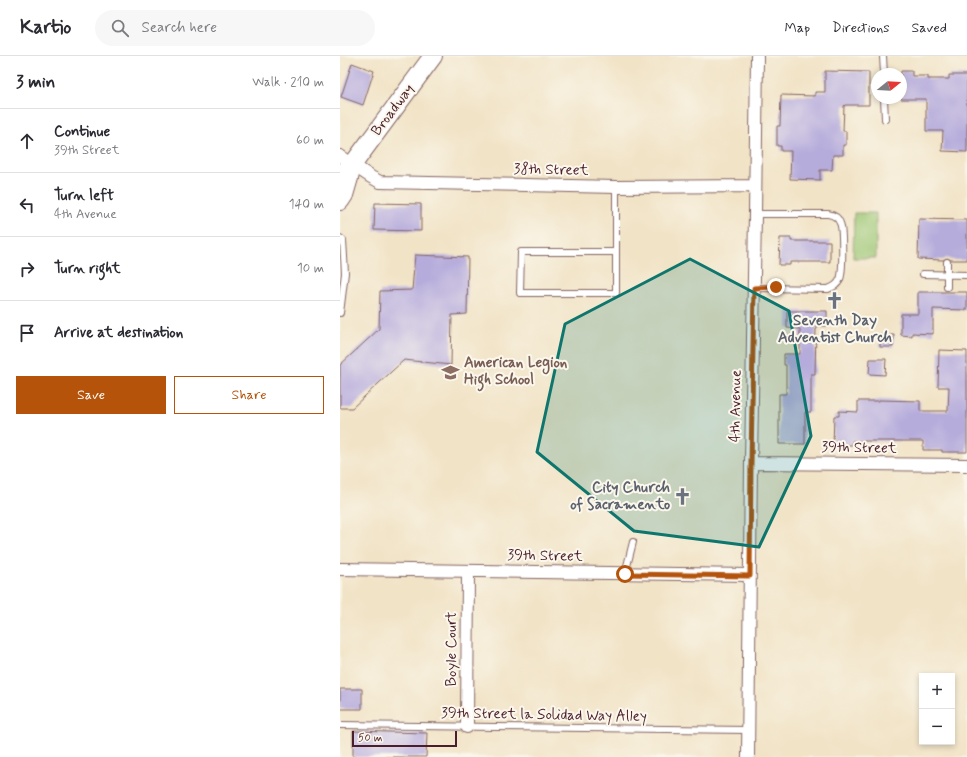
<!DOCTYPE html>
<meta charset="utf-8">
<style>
:root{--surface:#fff;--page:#f7f7f7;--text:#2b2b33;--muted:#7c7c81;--line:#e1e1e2;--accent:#b45309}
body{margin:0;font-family:Mynerve,sans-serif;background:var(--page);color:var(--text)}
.controls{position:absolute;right:12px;bottom:12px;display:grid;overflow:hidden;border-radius:0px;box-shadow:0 2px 6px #0003}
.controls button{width:36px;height:36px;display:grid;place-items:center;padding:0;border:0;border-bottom:1px solid var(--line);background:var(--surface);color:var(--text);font:20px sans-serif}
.compass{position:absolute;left:531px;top:12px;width:36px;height:36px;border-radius:50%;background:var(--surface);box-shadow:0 2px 6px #0003;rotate:72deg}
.scale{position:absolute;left:12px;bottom:10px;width:105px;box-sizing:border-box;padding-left:4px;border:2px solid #4a1f2b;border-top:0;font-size:11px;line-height:14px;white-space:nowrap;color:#4a1f2b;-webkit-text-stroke:3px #fbf7ec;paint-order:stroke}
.stop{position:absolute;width:12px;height:12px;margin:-9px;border:3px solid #b45309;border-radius:50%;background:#fff}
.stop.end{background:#b45309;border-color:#fff;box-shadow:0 1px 4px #0008}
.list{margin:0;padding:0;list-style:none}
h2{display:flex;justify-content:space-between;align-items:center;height:52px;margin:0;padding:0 16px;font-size:17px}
h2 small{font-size:13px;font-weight:400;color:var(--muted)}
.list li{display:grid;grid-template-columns:26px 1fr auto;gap:12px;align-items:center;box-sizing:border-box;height:64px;padding:0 16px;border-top:1px solid var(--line)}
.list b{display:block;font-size:15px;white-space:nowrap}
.list p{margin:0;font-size:13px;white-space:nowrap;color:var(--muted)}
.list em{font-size:13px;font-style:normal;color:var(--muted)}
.actions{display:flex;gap:8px;padding:12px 16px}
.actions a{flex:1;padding:9px 0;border:1px solid var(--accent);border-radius:0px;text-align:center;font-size:14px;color:var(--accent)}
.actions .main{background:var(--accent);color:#fff}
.icon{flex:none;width:22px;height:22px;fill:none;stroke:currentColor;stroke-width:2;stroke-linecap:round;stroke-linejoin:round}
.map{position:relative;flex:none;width:627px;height:701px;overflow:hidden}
header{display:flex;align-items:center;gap:24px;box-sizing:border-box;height:56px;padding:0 20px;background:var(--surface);border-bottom:1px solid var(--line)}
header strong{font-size:19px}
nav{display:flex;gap:22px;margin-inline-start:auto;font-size:14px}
.search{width:280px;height:36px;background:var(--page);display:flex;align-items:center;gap:10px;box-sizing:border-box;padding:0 14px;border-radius:22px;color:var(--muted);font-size:15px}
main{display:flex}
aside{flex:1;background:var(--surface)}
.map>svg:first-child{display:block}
.green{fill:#9bc571;stroke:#72724e}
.building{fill:#b6acdc}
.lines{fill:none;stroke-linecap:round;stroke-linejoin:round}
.lane-casing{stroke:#846461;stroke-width:8}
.street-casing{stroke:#846461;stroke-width:14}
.secondary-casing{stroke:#846461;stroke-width:20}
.lane{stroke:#fff;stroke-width:6}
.street{stroke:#fff;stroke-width:12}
.secondary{stroke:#fff;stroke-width:18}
.route{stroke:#b45309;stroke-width:5}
.marked{fill:#0f766e;fill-opacity:0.2;stroke:#0f766e;stroke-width:3;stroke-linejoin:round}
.labels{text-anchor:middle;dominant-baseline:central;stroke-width:4;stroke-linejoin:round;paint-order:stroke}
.street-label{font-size:15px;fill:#4a1f2b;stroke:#fbf7ec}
.worship-label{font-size:15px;font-weight:bold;fill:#5b616d;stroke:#fbf7ec}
.education-label{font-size:15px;font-weight:bold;fill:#785e54;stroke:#fbf7ec;text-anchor:start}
</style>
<header>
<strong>Kartio</strong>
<div class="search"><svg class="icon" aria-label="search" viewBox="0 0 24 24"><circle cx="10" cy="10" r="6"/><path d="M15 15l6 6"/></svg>Search here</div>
<nav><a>Map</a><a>Directions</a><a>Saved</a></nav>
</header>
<main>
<aside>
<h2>3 min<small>Walk · 210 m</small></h2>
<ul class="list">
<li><svg class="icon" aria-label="ahead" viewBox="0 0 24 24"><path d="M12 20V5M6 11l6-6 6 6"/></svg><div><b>Continue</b><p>39th Street</p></div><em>60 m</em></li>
<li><svg class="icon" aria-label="left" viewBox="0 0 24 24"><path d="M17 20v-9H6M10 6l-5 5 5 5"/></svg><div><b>Turn left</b><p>4th Avenue</p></div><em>140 m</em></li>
<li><svg class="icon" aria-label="right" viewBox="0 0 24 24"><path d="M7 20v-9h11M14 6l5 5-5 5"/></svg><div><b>Turn right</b></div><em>10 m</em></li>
<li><svg class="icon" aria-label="arrive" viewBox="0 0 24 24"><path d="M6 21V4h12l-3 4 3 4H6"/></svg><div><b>Arrive at destination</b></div></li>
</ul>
<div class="actions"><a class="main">Save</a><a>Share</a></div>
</aside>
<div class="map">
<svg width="627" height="701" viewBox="0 0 627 701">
<rect width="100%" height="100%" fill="#fbf7ec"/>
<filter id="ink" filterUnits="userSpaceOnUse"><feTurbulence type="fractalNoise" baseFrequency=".025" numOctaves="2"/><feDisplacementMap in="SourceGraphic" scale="8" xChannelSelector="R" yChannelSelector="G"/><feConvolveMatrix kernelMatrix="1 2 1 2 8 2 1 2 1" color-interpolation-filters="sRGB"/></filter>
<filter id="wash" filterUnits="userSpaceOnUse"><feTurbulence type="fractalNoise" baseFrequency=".012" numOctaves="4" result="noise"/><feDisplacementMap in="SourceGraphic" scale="16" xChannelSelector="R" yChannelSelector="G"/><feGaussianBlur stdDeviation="0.9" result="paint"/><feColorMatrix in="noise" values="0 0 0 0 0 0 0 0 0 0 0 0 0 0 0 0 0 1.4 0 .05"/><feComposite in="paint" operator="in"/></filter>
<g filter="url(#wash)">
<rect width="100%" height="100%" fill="#f1e3c6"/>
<path class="green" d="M514 157H536V202H513Z"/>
<g id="blocks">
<path class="building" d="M12 7 34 15 23 49 1 41Z
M485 15 529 16V49H505L504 50 503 75H506V89H503V99H493L492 114H480V124L450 123 451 95H441V90H437V70H440L441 39 475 40V36H485Z
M561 15H572V20H588V23H609V19H627V96L602 95 603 75H586V43H561Z
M35 147 81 148V175L34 174Z
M579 163 627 164V204H611L607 202 603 204 578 203Z
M440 182H451V185H490V206H450V209H439Z
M75 199 128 201 127 258 112 259 111 309 64 304 12 352H0V309L39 273 40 235 72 234Z
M578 236H627V254L593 253V278L572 277V280L561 279V258H578Z
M447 255H487V270H477V273H476L475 318H471V356H465V388H439V338H446V309H444V298H460V273L447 272Z
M540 279H554L553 291H540Z
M599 294 627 295V396H602V394H583V385H512V389H493L494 360H499V355L518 356V345H539V344L580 345V355H608L609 331H598Z
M530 303H546L545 319 529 318Z
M0 633H22V653H0Z
M13 675 87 677 86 701H13Z"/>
</g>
</g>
<g filter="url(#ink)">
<use href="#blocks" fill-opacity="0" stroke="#846461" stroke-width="1"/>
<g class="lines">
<defs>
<path id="lane" d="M543 0 544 18
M544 42 545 63
M0 182 3 184 5 217 0 257
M275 196H181L180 237H276V131
M607 206V231
M583 218 627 219
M413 232 488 233C493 231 498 229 500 223 503 217 503 173 500 167 498 161 494 159 488 158H415
M285 518 293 486
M0 669 408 674"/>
<path id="street" d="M0 100 31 121 40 126 276 131 415 130
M411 407 627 409
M0 513 410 519
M127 671 128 515
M408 701 411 407 415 158 417 0"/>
<path id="secondary" d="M0 118 13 108 93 0
M0 145 4 139 13 108"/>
</defs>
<use href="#lane" class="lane-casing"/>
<use href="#street" class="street-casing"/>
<use href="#secondary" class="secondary-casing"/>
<use href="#lane" class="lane"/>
<use href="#street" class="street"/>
<use href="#secondary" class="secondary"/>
</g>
</g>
<g class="lines" filter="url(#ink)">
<path class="route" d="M285 518 410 520 411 407 414 232 436 231"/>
</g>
<path class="marked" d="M350 203 449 255 471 380 419 491 294 475 197 396 225 268Z"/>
<defs>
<symbol id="church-bare" viewBox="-9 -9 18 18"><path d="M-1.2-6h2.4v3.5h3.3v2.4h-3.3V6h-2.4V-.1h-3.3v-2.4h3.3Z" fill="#6b7280" stroke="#fbf7ec" stroke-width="2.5" paint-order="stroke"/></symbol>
<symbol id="school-bare" viewBox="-9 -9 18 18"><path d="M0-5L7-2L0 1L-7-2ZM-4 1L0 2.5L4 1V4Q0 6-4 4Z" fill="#8d6e63" stroke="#fbf7ec" stroke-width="2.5" paint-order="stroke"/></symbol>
</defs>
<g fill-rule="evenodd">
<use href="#church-bare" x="482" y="232" width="25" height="25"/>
<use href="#school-bare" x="98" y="304" width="25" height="25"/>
<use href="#church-bare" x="330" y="428" width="25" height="25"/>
</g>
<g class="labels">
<g class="street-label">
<text transform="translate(53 54) rotate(-53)">Broadway</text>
<text transform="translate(211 114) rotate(1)">38th Street</text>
<text transform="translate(396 350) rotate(-89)">4th Avenue</text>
<text transform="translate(519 392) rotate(1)">39th Street</text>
<text transform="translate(205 500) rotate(1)">39th Street</text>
<text transform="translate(112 593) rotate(-90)">Boyle Court</text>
<text transform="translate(204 659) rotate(1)">39th Street la Solidad Way Alley</text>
</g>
<g class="worship-label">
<text x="495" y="265">Seventh Day<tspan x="495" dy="17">Adventist Church</tspan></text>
<text x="330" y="432" text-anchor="end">City Church<tspan x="330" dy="17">of Sacramento</tspan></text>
</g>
<g class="education-label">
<text x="124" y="307">American Legion<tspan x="124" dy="17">High School</tspan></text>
</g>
</g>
</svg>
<div class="controls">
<button>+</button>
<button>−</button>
</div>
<svg class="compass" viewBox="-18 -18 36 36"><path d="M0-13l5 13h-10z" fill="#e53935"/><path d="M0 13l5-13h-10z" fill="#7c7c81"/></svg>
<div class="scale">50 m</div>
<div class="stop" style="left:285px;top:518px"></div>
<div class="stop end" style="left:436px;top:231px"></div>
</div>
</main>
